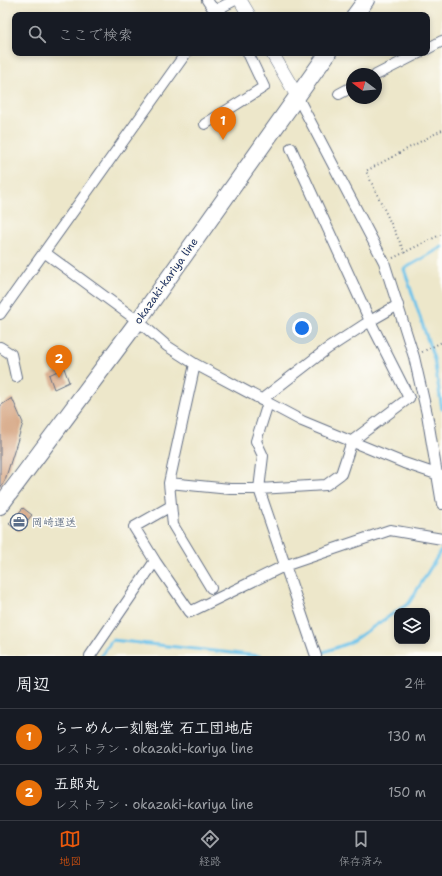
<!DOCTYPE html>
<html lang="ja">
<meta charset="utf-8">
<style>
:root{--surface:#171b24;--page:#242831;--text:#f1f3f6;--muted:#9ea1a6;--line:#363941;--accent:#ea580c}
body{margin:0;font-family:"Shantell Sans","Klee One",sans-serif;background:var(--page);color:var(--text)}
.controls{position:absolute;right:12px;bottom:12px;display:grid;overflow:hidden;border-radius:8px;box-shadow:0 2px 6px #0003}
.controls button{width:36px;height:36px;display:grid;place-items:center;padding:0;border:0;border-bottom:1px solid var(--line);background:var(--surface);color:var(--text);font:20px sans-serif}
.compass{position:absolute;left:346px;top:68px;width:36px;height:36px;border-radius:50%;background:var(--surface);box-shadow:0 2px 6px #0003;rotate:286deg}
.you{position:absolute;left:302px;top:328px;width:14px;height:14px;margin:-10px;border:3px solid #fff;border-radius:50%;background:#1a73e8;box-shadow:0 0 0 6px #1a73e833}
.badge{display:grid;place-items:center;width:26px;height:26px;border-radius:50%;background:var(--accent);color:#fff;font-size:13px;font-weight:700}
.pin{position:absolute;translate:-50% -33px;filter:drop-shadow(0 1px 2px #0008)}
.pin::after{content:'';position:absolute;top:21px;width:14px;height:12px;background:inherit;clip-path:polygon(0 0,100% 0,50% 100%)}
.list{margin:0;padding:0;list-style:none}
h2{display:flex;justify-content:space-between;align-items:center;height:52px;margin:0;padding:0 16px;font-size:17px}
h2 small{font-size:13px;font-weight:400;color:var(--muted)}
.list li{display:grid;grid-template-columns:26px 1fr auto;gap:12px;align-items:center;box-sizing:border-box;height:56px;padding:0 16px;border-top:1px solid var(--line)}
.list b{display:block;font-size:15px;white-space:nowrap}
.list p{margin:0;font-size:13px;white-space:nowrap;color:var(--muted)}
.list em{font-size:13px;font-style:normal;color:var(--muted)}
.icon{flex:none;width:22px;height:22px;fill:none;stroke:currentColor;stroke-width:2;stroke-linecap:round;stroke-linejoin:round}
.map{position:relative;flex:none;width:442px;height:656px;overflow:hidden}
.search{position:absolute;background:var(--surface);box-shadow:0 2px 6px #0003;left:12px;right:12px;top:12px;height:44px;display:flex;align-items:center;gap:10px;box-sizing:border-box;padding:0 14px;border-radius:8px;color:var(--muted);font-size:15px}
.sheet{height:164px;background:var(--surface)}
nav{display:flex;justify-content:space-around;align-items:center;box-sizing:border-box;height:56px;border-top:1px solid var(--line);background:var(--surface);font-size:11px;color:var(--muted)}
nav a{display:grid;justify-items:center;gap:2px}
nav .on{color:var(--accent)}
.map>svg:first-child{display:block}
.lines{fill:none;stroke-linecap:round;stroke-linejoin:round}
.stream{stroke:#6dc3ea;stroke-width:3}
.building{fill:#d6a683}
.minor-casing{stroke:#646f84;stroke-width:12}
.tertiary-casing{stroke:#646f84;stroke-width:14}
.primary-casing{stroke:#646f84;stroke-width:18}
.path{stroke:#646f84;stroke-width:2;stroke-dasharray:1 3;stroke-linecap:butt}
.minor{stroke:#fff;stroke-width:10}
.tertiary{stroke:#fff;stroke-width:13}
.primary{stroke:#fff;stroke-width:16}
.labels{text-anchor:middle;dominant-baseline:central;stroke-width:3;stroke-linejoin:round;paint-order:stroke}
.street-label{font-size:11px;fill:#1b2f5e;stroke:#fdfcf7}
.service-label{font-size:11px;fill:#4e5e75;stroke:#fdfcf7;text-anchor:start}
</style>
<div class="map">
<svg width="442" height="656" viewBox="0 0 442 656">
<rect width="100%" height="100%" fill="#fdfcf7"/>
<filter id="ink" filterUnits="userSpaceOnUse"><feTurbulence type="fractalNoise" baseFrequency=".025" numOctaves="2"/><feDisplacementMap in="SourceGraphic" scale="8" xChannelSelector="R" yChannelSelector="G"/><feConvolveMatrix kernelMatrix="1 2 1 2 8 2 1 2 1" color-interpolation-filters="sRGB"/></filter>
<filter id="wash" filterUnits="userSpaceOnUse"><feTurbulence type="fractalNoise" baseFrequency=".012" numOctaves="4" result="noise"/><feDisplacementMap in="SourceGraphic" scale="16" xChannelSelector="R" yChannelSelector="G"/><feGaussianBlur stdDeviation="0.9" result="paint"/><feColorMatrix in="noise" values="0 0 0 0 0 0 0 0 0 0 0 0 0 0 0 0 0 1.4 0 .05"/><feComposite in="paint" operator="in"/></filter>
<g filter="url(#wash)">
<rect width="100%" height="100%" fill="#ede7ca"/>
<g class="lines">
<path class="stream" d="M442 247 404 269 434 359 442 409
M318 654 349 643 409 603 442 549
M101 656 112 640 260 656"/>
</g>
<g id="blocks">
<path class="building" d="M64 368 69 382 54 389 49 375Z
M12 398 23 423 5 480 0 488V406Z
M23 508 32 515 19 531 9 524Z"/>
</g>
</g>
<g filter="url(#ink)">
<use href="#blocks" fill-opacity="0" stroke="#646f84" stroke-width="1"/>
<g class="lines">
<defs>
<path id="minor" d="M207 0 211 6 216 10 213 15
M223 15 216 10 235 0
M427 49 442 41
M376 75 419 53
M339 94 352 87
M297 96 384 262 414 357 427 414 442 504
M205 124 264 87 248 53
M44 252 138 321 167 346 195 364 302 421 404 463 442 476
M0 314 186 53
M0 347 11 354 16 377
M195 364 169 483 230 489H259L326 485 341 474 352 441 409 398 370 321 291 148
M261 400 327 349 370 321 398 305
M268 403 256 441 263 456 259 489 316 656
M169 483 173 525 211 588
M155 561 134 527 171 506
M90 656 155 561 190 612 284 566 390 530 442 539"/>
<path id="tertiary" d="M240 0 249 15
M272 53 297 96"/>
<path id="primary" d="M355 15 366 0
M0 506 138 321 328 53"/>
</defs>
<use href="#minor" class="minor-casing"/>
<use href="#tertiary" class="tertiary-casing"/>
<use href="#primary" class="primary-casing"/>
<path class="path" d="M405 253 366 171 442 130
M393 258 442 234
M422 352 442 342"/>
<use href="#minor" class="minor"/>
<use href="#tertiary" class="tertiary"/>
<use href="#primary" class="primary"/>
</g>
</g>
<defs>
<symbol id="office-ring" viewBox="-11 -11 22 22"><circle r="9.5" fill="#fdfcf7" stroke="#5c6f8a" stroke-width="1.5"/><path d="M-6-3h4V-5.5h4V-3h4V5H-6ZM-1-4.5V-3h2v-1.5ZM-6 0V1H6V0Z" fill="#5c6f8a"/></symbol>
</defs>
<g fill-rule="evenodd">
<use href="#office-ring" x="9" y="512" width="20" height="20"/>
</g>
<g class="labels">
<g class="street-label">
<text transform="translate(166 281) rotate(-55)">okazaki-kariya line</text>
</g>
<g class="service-label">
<text x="32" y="522">岡崎運送</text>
</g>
</g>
</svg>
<div class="controls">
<button><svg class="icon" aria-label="layers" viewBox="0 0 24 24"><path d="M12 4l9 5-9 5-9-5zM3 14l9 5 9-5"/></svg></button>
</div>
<svg class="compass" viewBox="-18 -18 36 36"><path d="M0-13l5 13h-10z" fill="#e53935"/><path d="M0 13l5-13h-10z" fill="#9ea1a6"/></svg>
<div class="you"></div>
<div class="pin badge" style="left:223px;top:140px;background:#e8710a">1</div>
<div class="pin badge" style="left:59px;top:378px;background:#e8710a">2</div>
<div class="search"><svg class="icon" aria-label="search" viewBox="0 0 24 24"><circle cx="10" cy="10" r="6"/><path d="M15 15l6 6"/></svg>ここで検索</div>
</div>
<section class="sheet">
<h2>周辺<small>2件</small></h2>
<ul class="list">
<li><span class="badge" style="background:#e8710a">1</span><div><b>らーめん一刻魁堂 石工団地店</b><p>レストラン · okazaki-kariya line</p></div><em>130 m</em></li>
<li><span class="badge" style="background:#e8710a">2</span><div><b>五郎丸</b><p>レストラン · okazaki-kariya line</p></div><em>150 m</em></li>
</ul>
</section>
<nav>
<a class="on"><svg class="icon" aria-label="map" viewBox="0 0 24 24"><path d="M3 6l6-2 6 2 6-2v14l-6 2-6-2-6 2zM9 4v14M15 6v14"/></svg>地図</a>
<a><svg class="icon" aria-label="directions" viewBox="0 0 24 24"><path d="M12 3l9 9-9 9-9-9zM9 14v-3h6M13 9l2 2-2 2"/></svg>経路</a>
<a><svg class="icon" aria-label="saved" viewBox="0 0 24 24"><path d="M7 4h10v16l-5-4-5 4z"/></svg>保存済み</a>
</nav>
